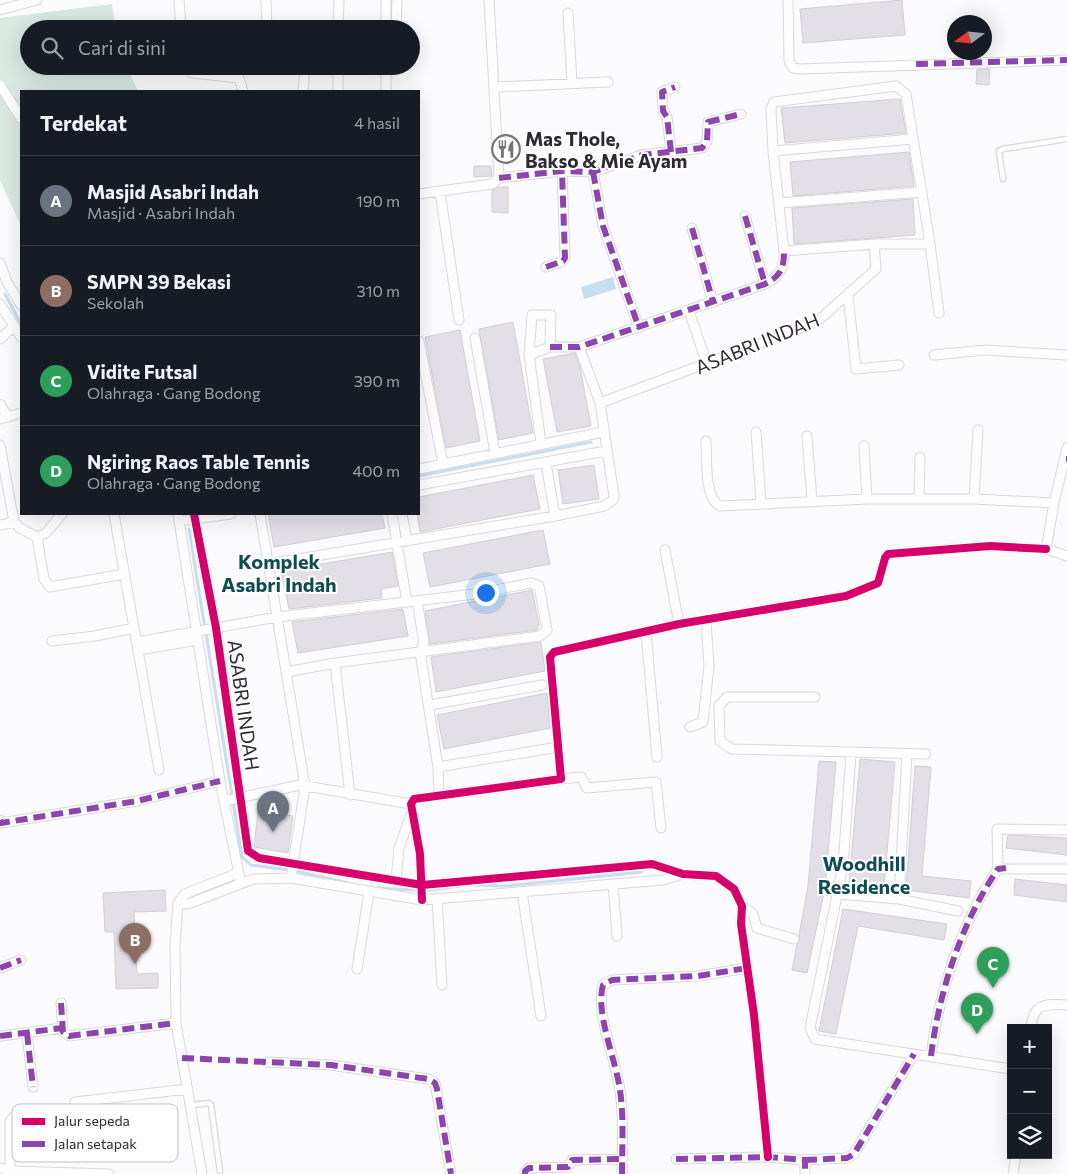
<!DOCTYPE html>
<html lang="id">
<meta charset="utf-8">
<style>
:root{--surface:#171b24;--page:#242831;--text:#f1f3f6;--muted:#9ea1a6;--line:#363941;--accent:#767278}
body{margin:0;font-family:Commissioner,sans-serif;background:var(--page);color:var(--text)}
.controls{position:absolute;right:15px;bottom:15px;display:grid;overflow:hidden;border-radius:0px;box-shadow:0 5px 20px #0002}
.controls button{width:45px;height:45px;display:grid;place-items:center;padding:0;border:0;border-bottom:1px solid var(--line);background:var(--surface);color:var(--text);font:25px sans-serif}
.compass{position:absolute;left:947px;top:15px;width:45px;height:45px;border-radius:50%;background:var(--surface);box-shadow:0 5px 20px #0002;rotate:255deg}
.you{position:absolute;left:485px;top:592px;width:18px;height:18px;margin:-12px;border:4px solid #fff;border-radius:50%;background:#1a73e8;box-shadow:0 0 0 8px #1a73e833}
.badge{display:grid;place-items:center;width:32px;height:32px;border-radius:50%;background:var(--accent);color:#fff;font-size:16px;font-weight:700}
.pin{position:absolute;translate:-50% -41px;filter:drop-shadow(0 1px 2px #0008)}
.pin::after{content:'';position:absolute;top:26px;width:18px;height:15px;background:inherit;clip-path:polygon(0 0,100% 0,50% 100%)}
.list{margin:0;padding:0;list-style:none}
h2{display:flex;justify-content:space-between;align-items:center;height:65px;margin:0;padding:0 20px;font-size:21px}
h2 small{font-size:16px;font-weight:400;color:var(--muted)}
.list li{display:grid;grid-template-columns:32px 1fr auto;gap:15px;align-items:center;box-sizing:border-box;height:90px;padding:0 20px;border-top:1px solid var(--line)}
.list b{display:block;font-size:19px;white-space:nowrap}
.list p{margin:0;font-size:16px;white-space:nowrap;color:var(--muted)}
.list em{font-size:16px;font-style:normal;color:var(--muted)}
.icon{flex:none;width:28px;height:28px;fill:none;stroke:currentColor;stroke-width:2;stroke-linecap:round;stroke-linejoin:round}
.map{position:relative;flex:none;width:1067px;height:1174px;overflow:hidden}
.search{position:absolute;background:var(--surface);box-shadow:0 5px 20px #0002;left:20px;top:20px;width:400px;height:55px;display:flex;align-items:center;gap:12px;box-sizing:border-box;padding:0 18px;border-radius:28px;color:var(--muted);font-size:19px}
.panel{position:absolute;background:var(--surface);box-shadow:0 5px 20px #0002;left:20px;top:90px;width:400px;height:425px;border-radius:0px}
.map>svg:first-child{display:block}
.green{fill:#d9e8e0}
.water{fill:#c6deed}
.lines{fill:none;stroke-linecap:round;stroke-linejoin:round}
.stream{stroke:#c6deed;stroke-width:3}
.building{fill:#e2dfe6;stroke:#d1cfd4}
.service-casing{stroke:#dad7db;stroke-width:7}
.minor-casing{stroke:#dad7db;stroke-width:11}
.service{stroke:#fefeff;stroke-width:4.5}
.minor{stroke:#fefeff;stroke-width:9}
.quiet{stroke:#8e44ad;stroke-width:6;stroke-dasharray:12 6;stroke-linecap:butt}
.cycleway-casing{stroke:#fff;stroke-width:11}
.cycleway{stroke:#d6006c;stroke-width:8}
.labels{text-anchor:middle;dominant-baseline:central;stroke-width:4;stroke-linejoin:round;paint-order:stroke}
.poi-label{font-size:19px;font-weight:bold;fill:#2f2931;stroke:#fff;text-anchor:start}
.street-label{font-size:19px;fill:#2f2931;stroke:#fff}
.neighbourhood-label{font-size:20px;font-weight:bold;fill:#0e4c53;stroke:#fff}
.key{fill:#fff;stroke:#c1bfc1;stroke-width:1}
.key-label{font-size:14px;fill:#2f2931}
</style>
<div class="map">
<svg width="1067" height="1174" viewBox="0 0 1067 1174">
<rect width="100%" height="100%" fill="#fbfafc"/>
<path class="green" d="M112 4 116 29H29V66H126L138 91H21V226L0 180V18Z"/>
<path class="water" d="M613 277 616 289 584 299 581 287Z"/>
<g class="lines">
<path class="stream" d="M5 294 21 324
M419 476 591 442
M189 529 242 857 251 865 290 870
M296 871 348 883
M471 885 506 886 642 872
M377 888 416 890
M429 890 460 886"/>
</g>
<path class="building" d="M902 0 905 35 803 43 800 9Z
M977 69H990L989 85 976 84Z
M900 99 906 133 785 143 781 108Z
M909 152 914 186 793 196 790 162Z
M474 166H491L492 176 474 177Z
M498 187H508V213L492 212V190Z
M913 199 915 235 794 244 792 208Z
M513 322 533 433 499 440 479 329Z
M460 330 480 441 446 448 425 337Z
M575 353 580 367 591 426 557 432 543 359Z
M594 465 599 499 563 504 558 470Z
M533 475 540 509 420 532 417 514H419V497Z
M268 514H382L385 528 274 547Z
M543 530 550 564 430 587 423 553Z
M392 552 398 586 381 589 382 598 289 609 281 571Z
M532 590 539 624 537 630 430 644 425 611Z
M403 609 408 636 298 653 292 622Z
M541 642 545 671 436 692 431 657Z
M547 693 550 728 444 749 437 715Z
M860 759 895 762 884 886 849 883Z
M819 761 836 762 825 888 807 973 792 970 797 944 800 940 799 935 808 886Z
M915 766 931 767 922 876 971 881 969 898 906 890Z
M258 811 293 816 288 853 254 847Z
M1008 835 1067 838V855L1006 848Z
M1015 879 1067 885V902L1014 895Z
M165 890 166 911 134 912 137 974 158 973V988L116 989 114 932H105L103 893Z
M843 909 947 924 944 940 858 926 836 1034 819 1031Z"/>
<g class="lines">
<defs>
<path id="service" d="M1003 179 999 151 1003 149 1067 139
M191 1105 209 1103 211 1105 220 1171"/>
<path id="minor" d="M179 0 181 29
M266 0 267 29
M788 0 789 61 793 68 800 69 1067 60
M0 10 37 0
M568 13 572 82
M338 29 339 0
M386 29V0
M396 29 397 0
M185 66 192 73 239 78 243 91
M0 85 21 118
M896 86 906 94 930 244H874L784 251 773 151 771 109 774 102Z
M496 87 608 82
M303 91 305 66
M338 91V66
M386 91V66
M773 151 913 139
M671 152 667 117 663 111 662 92 675 87
M593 172 603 226 639 328
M499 178 562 171 593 172 642 155 702 148 707 141 708 122 741 114
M440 192 459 320
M419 194 492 184 499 178 489 0
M779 203 922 192
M745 216 765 284
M692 228 713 302
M930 244 939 313
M0 263 7 282 21 305
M546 267 563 261 565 258 562 171
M848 295 856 369 899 365
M0 304 21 337
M689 311 707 364
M475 338 495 453
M0 339 13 327
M419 341 443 464
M529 355 532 315H551L550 347
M934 355 985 350 1067 355
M600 403 809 325 820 319 876 269 874 244
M0 404 8 417
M0 419 21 413
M756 432 761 502
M807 436 812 500
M706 441C707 458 704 498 720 506L867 499H974L978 430
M541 443 529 355 550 347H579L765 284C781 276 784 268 784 251
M0 445 14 522
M864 446 867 499
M1067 448 1054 503 1046 549 1067 556
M546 463 555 516
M419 469 603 432
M419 485 606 451
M919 499 920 457
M974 499 1054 503
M114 514 159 770
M178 514 220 781 241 884
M194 514 216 628 248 851 259 858 422 885 652 864 683 874 716 876 734 889 742 906 741 924 754 1015 768 1157
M260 514 305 786 291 878
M392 514 407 602
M402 514 407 541
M179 521 231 514
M0 525 14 522 20 528 37 537 44 579 50 587 124 574
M37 537 46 533 62 514
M665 550 679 624
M268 564 555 516 604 506 613 500 614 496 600 403 579 347
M417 601 424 642 420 652 438 767 439 795
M646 632 657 757
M52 641 95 636 134 628
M137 642 277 617 475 594 531 583 539 586 547 630 540 636 335 663 286 672
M138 650 198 640
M335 663 350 795
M815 697H727L719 706 720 741 732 749 926 754
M430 705 542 685
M690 727 703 722 709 666 706 621
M851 754 843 866 810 1028 815 1039 1011 1069
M438 767 552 748
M561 779 581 777 587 788 656 782 661 828
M224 801 300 785 411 804
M0 820 1 823 137 801 220 781
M998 869 997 829 1067 830
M396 881 399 848 412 812
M613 884 617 936
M522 892 541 1016
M838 894 899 899 958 911
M437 898 442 985
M899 899 907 754
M422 900 420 854 411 804 414 799 561 779 550 657 554 652 679 624 846 596 878 583 885 558 888 554 990 546 1046 549
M178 903 188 904 253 879 291 878 422 900 663 880 683 874
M742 906 753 914 757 928 794 939
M0 968 21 960
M357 969 369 892
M61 1003 63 1032 69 1036 176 1023
M1031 1028C1034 1002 1045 1004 1067 1005
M27 1033 33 1087
M0 1036 62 1028
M931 1056C939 992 961 923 998 869H1067
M267 1062 331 1065 428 1079 435 1083 451 1174
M75 1102 188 1089
M676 1159 768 1157 805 1160V1174
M805 1160 847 1158 854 1154 914 1054
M0 1168 10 1171 109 1174
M10 1171V1121L15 1116
M202 1174 176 1023 175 945 178 903 185 894 238 873
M525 1174V1171L529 1168 568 1167 572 1160 622 1159
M622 1174C622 1147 624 1117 620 1090 616 1060 595 1013 603 985L612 980 698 976 747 968
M1013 1174 1016 1155"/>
</defs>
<use href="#service" class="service-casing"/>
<use href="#minor" class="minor-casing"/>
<use href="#service" class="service"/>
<use href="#minor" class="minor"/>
<path class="quiet" d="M916 64 1067 60
M671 152 667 117 663 111 662 92 675 87
M593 172 603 226 639 328
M499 178 562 171 593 172 642 155 702 148 707 141 708 122 741 114
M745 216 765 284
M692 228 713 302
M546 267 563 261 565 258 562 171
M550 347H579L765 284C781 276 784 268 784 251
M1066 459H1067
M0 820 1 823 137 801 220 781
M0 968 21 960
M61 1003 63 1032 69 1036 176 1023
M27 1033 33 1087
M0 1036 62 1028
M931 1056C939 992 961 923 998 869L1006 868
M182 1058 331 1065 428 1079 435 1083 437 1089 451 1174
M676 1159 768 1157 805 1160V1174
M805 1160 847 1158 854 1154 914 1054
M525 1174V1171L529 1168 568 1167 572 1160 622 1159
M622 1174C622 1147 624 1117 620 1090 616 1060 595 1013 603 985L612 980 698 976 747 968"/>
<defs>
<path id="cycleway" d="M194 514 216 628 248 851 259 858 422 885 652 864 683 874 716 876 734 889 742 906 741 924 754 1015 768 1157
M422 900 420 854 411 804 414 799 561 779 550 657 554 652 679 624 846 596 878 583 885 558 888 554 990 546 1046 549"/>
</defs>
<use href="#cycleway" class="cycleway-casing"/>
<use href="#cycleway" class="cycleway"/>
</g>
<defs>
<symbol id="restaurant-ring" viewBox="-11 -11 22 22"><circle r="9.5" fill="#fff" stroke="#767278" stroke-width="1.5"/><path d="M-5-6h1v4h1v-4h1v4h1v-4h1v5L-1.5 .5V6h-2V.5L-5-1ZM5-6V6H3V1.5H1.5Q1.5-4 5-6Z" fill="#767278"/></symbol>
</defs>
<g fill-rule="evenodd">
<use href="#restaurant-ring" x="490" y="133" width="32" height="32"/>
</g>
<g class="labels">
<g class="poi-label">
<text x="525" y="138">Mas Thole,<tspan x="525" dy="22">Bakso &amp; Mie Ayam</tspan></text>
</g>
<g class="street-label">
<text transform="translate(757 343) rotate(-22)">ASABRI INDAH</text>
<text transform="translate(244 705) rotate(82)">ASABRI INDAH</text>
</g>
<g class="neighbourhood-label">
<text x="279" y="561">Komplek<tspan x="279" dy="23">Asabri Indah</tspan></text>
<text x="864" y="863">Woodhill<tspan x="864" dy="23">Residence</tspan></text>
</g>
</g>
<rect x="12" y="1104" width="166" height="58" rx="8" class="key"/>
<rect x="22" y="1118" width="23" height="7" fill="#d6006c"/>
<rect x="22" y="1141" width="23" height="6" fill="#8e44ad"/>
<g class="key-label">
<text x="54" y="1126">Jalur sepeda</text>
<text x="54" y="1149">Jalan setapak</text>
</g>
</svg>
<div class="controls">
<button>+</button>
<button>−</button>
<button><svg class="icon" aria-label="layers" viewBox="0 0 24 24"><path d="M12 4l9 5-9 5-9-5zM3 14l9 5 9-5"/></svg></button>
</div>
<svg class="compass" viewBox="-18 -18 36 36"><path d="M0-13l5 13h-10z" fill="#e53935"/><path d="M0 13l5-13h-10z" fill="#9ea1a6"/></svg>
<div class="you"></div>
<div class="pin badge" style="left:273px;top:832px;background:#6b7280">A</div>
<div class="pin badge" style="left:135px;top:964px;background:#8d6e63">B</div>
<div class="pin badge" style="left:993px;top:988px;background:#2e9e5b">C</div>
<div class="pin badge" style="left:977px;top:1034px;background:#2e9e5b">D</div>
<div class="search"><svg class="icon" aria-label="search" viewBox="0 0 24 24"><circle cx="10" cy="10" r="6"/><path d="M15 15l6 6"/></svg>Cari di sini</div>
<section class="panel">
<h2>Terdekat<small>4 hasil</small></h2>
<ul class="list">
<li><span class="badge" style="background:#6b7280">A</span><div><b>Masjid Asabri Indah</b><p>Masjid · Asabri Indah</p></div><em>190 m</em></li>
<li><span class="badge" style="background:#8d6e63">B</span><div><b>SMPN 39 Bekasi</b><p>Sekolah</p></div><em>310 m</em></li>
<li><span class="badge" style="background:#2e9e5b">C</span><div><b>Vidite Futsal</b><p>Olahraga · Gang Bodong</p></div><em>390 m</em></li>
<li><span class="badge" style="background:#2e9e5b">D</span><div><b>Ngiring Raos Table Tennis</b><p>Olahraga · Gang Bodong</p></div><em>400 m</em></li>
</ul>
</section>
</div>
